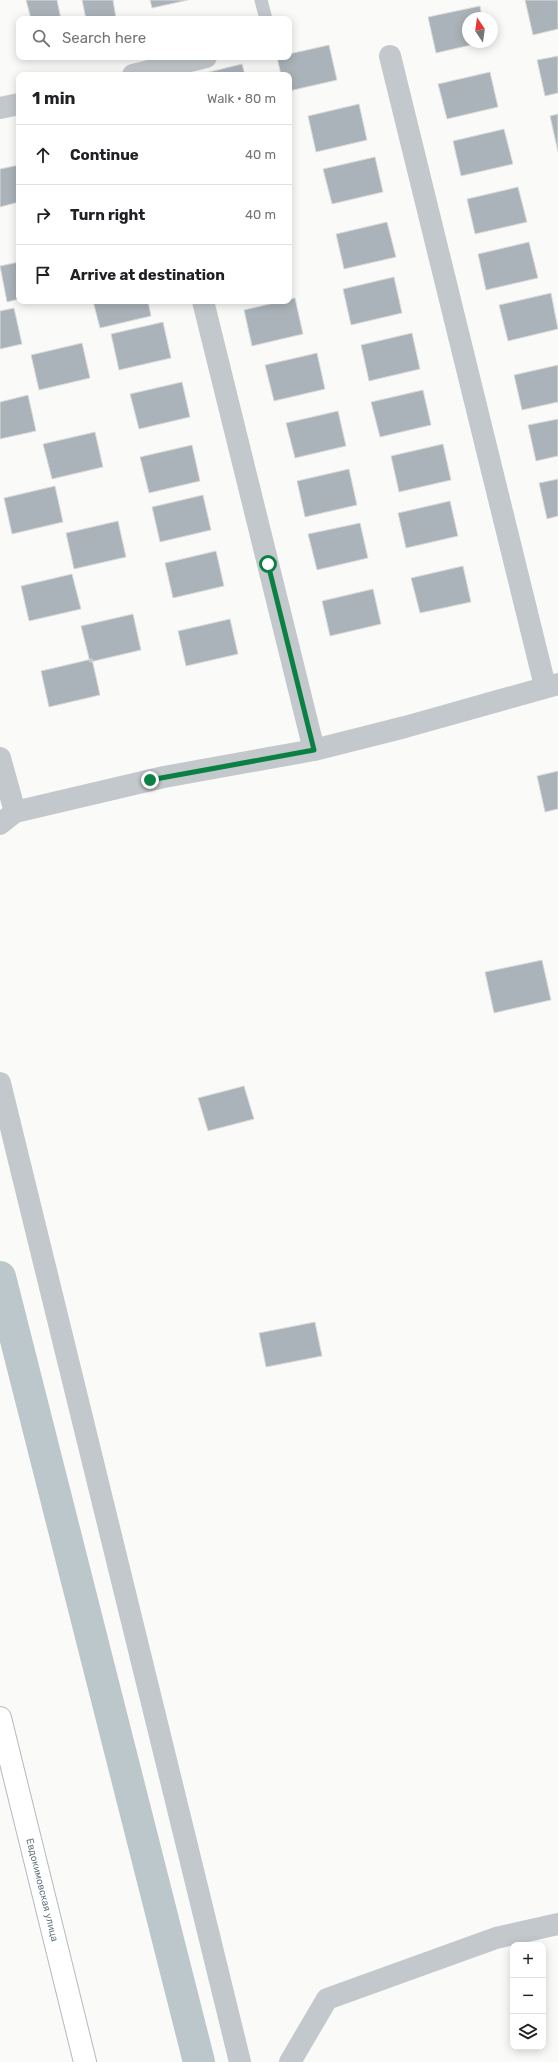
<!DOCTYPE html>
<meta charset="utf-8">
<style>
:root{--surface:#fff;--page:#f2f2f2;--text:#202124;--muted:#757577;--line:#e0e0e0}
body{margin:0;font-family:Rubik,sans-serif;background:var(--page);color:var(--text)}
.controls{position:absolute;right:12px;bottom:12px;display:grid;overflow:hidden;border-radius:8px;box-shadow:0 2px 10px #0003}
.controls button{width:36px;height:36px;display:grid;place-items:center;padding:0;border:0;border-bottom:1px solid var(--line);background:var(--surface);color:var(--text);font:20px sans-serif}
.compass{position:absolute;left:462px;top:12px;width:36px;height:36px;border-radius:50%;background:var(--surface);box-shadow:0 2px 10px #0003;rotate:347deg}
.stop{position:absolute;width:12px;height:12px;margin:-9px;border:3px solid #0b8043;border-radius:50%;background:#fff}
.stop.end{background:#0b8043;border-color:#fff;box-shadow:0 1px 4px #0008}
.list{margin:0;padding:0;list-style:none}
h2{display:flex;justify-content:space-between;align-items:center;height:52px;margin:0;padding:0 16px;font-size:17px}
h2 small{font-size:13px;font-weight:400;color:var(--muted)}
.list li{display:grid;grid-template-columns:26px 1fr auto;gap:12px;align-items:center;box-sizing:border-box;height:60px;padding:0 16px;border-top:1px solid var(--line)}
.list b{display:block;font-size:15px;white-space:nowrap}
.list em{font-size:13px;font-style:normal;color:var(--muted)}
.icon{flex:none;width:22px;height:22px;fill:none;stroke:currentColor;stroke-width:2;stroke-linecap:round;stroke-linejoin:round}
.map{position:relative;flex:none;width:558px;height:2062px;overflow:hidden}
.search{position:absolute;background:var(--surface);box-shadow:0 2px 10px #0003;left:16px;top:16px;width:276px;height:44px;display:flex;align-items:center;gap:10px;box-sizing:border-box;padding:0 14px;border-radius:8px;color:var(--muted);font-size:15px}
.panel{position:absolute;background:var(--surface);box-shadow:0 2px 10px #0003;left:16px;top:72px;width:276px;height:232px;border-radius:8px}
.map>svg:first-child{display:block}
.lines{fill:none;stroke-linecap:round;stroke-linejoin:round}
.canal{stroke:#bbc7cb;stroke-width:32}
.building{fill:#aab3b9;stroke:#dcdcda}
.secondary-casing{stroke:#b3babf;stroke-width:24}
.service{stroke:#c3c8cc;stroke-width:13}
.minor{stroke:#c3c8cc;stroke-width:22}
.secondary{stroke:#fff;stroke-width:22}
.route{stroke:#0b8043;stroke-width:5}
.labels{text-anchor:middle;dominant-baseline:central;stroke-width:4;stroke-linejoin:round;paint-order:stroke}
.street-label{font-size:10px;fill:#657683;stroke:#fff}
</style>
<div class="map">
<svg width="558" height="2062" viewBox="0 0 558 2062">
<rect width="100%" height="100%" fill="#fafaf8"/>
<g class="lines">
<path class="canal" d="M0 1277 199 2062"/>
</g>
<path class="building" d="M26 0H57L61 19H31Z
M82 0H113L116 18 86 19Z
M150 0H188L152 8Z
M525 0H558V29L533 35Z
M480 6 482 18H468V42H484L436 53 428 17Z
M329 45 337 80 289 91V75H281L277 57H289V54Z
M558 56V93L545 96 537 60Z
M242 64 245 75H197Z
M490 72 498 107 447 119 438 84Z
M359 104 367 140 316 152 308 116Z
M558 114V152L550 116Z
M504 129 513 164 461 176 453 141Z
M375 157 383 192 332 204 323 169Z
M19 165V202L0 207V169Z
M518 187 527 222 475 234 467 199Z
M387 222 396 257 344 269 336 234Z
M529 242 538 278 486 290 478 254Z
M19 262V299L7 302 0 266Z
M394 277 402 313 351 325 343 289Z
M551 293 558 329 508 341 499 305Z
M295 298 303 334 252 346 244 310Z
M93 301H148L151 316 100 328Z
M14 308 22 344 0 349V311Z
M163 322 171 358 119 370 111 334Z
M412 333 420 369 369 381 361 345Z
M82 343 90 378 39 390 31 355Z
M317 353 325 389 274 401 265 365Z
M558 365V402L522 410 514 375Z
M182 382 190 417 139 429 130 394Z
M423 390 431 425 380 437 371 402Z
M28 395 36 431 0 439V402Z
M338 411 346 446 295 458 286 423Z
M558 419V456L536 461 528 425Z
M95 432 103 467 52 479 43 444Z
M443 444 451 480 399 492 391 456Z
M192 445 200 481 149 493 140 457Z
M349 469 357 505 305 517 297 481Z
M558 479V516L547 519 539 483Z
M55 486 63 522 12 534 4 498Z
M203 495 211 530 160 542 152 507Z
M450 501 458 536 406 548 398 513Z
M118 521 126 557 74 569 66 533Z
M360 523 368 558 317 570 308 534Z
M216 551 224 586 173 598 165 563Z
M463 566 471 602 420 613 411 578Z
M72 574 81 609 29 621 21 586Z
M373 589 381 624 330 636 322 601Z
M133 614 141 650 90 662 81 626Z
M230 619 238 654 186 666 178 631Z
M92 659 100 695 49 707 41 671Z
M558 771V809L545 812 537 776Z
M542 960 551 1000 494 1013 485 972Z
M244 1086 254 1119 208 1131 198 1098Z
M315 1322 322 1356 266 1367 259 1333Z"/>
<g class="lines">
<defs>
<path id="secondary" d="M0 1718 85 2062"/>
</defs>
<use href="#secondary" class="secondary-casing"/>
<path class="service" d="M261 0 266 19"/>
<path class="minor" d="M390 56 545 686
M133 75 206 57
M0 108 19 104
M203 301 314 750
M0 758 15 812 164 777 314 750 405 727 558 684
M0 824 15 812
M0 1083 240 2062
M290 2062 327 1999 496 1938 558 1924"/>
<use href="#secondary" class="secondary"/>
</g>
<g class="lines">
<path class="route" d="M150 780 314 750 268 564"/>
</g>
<g class="labels">
<g class="street-label">
<text transform="translate(42 1890) rotate(76)">Евдокимовская улица</text>
</g>
</g>
</svg>
<div class="controls">
<button>+</button>
<button>−</button>
<button><svg class="icon" aria-label="layers" viewBox="0 0 24 24"><path d="M12 4l9 5-9 5-9-5zM3 14l9 5 9-5"/></svg></button>
</div>
<svg class="compass" viewBox="-18 -18 36 36"><path d="M0-13l5 13h-10z" fill="#e53935"/><path d="M0 13l5-13h-10z" fill="#757577"/></svg>
<div class="stop" style="left:268px;top:564px"></div>
<div class="stop end" style="left:150px;top:780px"></div>
<div class="search"><svg class="icon" aria-label="search" viewBox="0 0 24 24"><circle cx="10" cy="10" r="6"/><path d="M15 15l6 6"/></svg>Search here</div>
<section class="panel">
<h2>1 min<small>Walk · 80 m</small></h2>
<ul class="list">
<li><svg class="icon" aria-label="ahead" viewBox="0 0 24 24"><path d="M12 20V5M6 11l6-6 6 6"/></svg><div><b>Continue</b></div><em>40 m</em></li>
<li><svg class="icon" aria-label="right" viewBox="0 0 24 24"><path d="M7 20v-9h11M14 6l5 5-5 5"/></svg><div><b>Turn right</b></div><em>40 m</em></li>
<li><svg class="icon" aria-label="arrive" viewBox="0 0 24 24"><path d="M6 21V4h12l-3 4 3 4H6"/></svg><div><b>Arrive at destination</b></div></li>
</ul>
</section>
</div>
